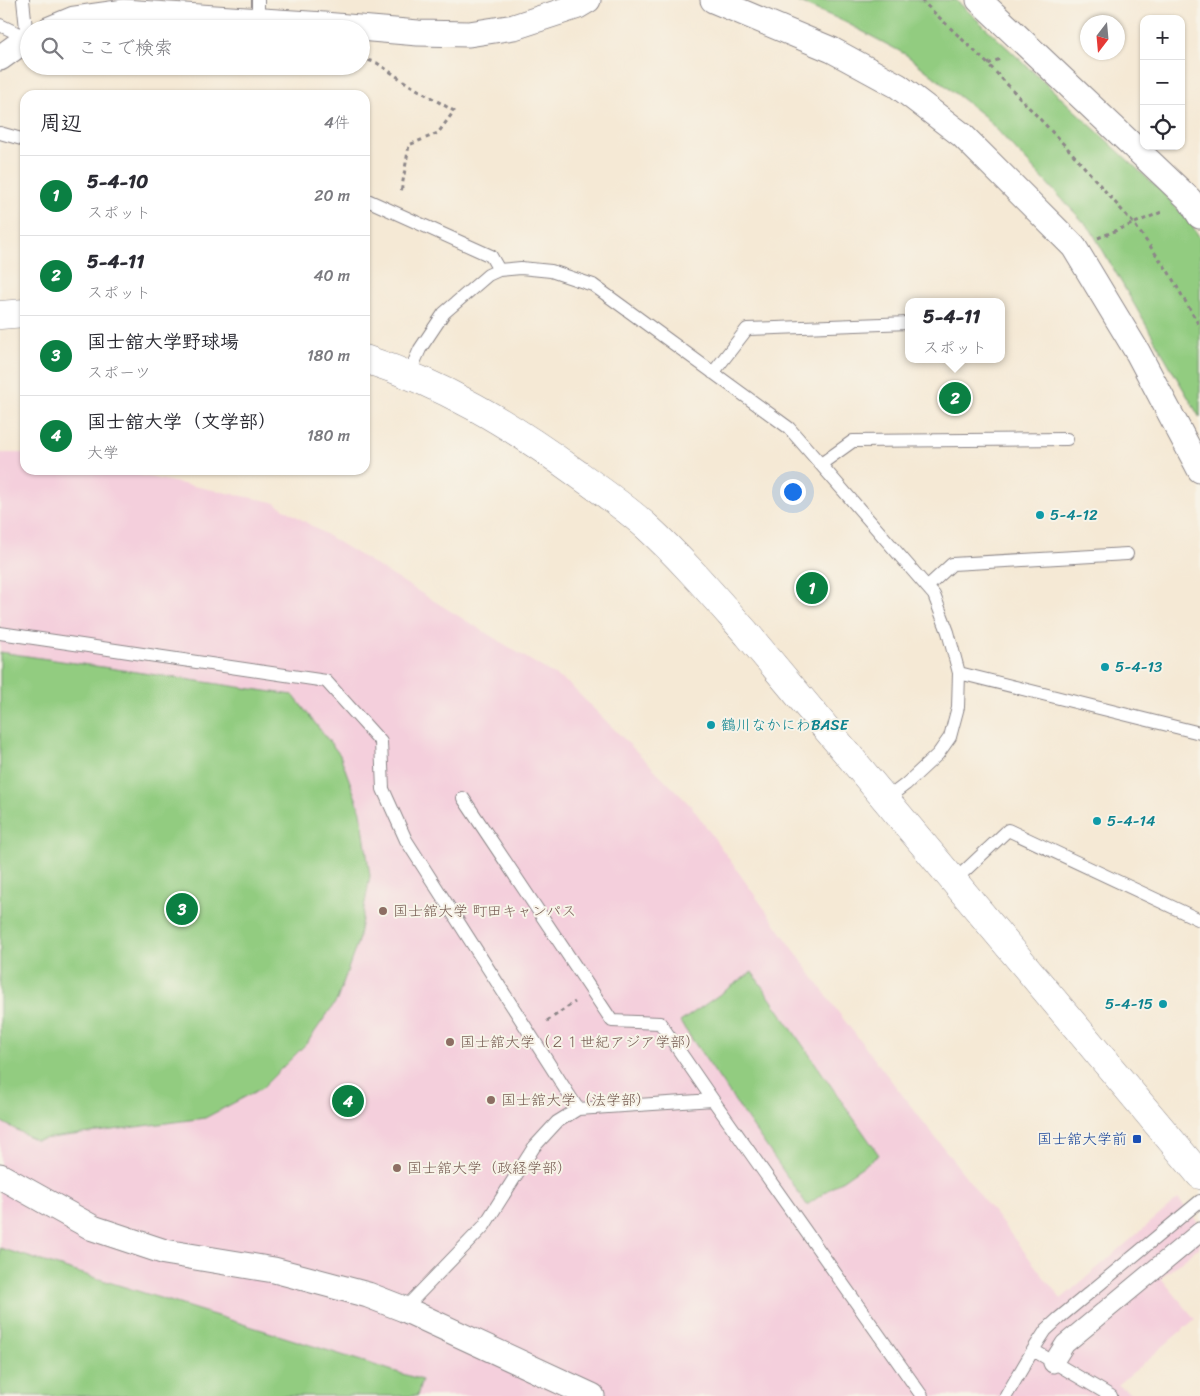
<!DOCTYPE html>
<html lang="ja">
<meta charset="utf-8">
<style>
:root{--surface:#fff;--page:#f7f7f7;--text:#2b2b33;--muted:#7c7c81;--line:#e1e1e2;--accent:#0b8043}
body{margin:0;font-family:Sriracha,"Klee One",sans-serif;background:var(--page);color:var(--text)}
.controls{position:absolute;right:15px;top:15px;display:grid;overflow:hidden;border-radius:10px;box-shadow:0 1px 4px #0004}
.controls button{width:45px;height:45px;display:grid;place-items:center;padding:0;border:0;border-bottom:1px solid var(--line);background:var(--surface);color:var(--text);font:25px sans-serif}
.compass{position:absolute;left:1080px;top:15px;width:45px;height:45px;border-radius:50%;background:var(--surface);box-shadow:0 1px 4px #0004;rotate:196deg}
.you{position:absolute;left:792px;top:491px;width:18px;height:18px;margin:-12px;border:4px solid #fff;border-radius:50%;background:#1a73e8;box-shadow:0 0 0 8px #1a73e833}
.badge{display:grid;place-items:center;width:32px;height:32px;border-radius:50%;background:var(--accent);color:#fff;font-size:16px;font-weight:700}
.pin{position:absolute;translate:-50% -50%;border:2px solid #fff;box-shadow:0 1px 5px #0006}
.popup{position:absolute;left:905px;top:298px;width:100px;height:65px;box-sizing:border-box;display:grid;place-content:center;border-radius:10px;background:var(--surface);filter:drop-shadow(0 1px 4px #0005);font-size:16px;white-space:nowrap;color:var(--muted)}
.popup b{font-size:19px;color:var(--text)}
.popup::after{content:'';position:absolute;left:50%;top:100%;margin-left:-10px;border:10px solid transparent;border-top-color:var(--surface)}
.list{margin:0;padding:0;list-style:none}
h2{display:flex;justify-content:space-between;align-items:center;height:65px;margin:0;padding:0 20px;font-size:21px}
h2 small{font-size:16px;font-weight:400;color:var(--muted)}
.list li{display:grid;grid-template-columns:32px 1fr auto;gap:15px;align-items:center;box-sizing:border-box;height:80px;padding:0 20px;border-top:1px solid var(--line)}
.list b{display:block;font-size:19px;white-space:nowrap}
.list p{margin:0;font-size:16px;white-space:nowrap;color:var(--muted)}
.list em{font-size:16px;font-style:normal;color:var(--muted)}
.icon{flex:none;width:28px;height:28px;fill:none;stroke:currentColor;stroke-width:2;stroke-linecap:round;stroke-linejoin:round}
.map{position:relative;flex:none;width:1200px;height:1396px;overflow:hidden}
.search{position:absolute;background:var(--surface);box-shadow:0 1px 4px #0004;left:20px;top:20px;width:350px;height:55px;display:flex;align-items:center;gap:12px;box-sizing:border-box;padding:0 18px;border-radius:28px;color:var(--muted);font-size:19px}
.panel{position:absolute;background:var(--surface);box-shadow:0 1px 4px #0004;left:20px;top:90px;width:350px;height:385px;border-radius:15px}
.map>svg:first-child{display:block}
.built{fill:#f4cfdc}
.green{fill:#92cc80;stroke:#5a775e}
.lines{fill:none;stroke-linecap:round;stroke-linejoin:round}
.service-casing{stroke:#8c8688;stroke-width:14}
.pedestrian-casing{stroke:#8c8688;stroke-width:21}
.minor-casing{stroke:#8c8688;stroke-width:27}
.tertiary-casing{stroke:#8c8688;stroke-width:29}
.path{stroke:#8c8688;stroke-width:3;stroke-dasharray:4 4;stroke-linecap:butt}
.service{stroke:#fff;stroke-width:12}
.pedestrian{stroke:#fff;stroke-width:19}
.minor{stroke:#fff;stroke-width:25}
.tertiary{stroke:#fff;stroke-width:28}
.culture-dot{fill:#0f9aa8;stroke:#f7f3e8;stroke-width:2}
.education-dot{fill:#8d6e63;stroke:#f7f3e8;stroke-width:2}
.transit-dot{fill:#1a4fb4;stroke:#f7f3e8;stroke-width:2}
.labels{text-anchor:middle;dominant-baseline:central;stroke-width:4;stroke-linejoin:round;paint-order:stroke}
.culture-label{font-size:15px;fill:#0d838f;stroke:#f7f3e8;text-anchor:start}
.education-label{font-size:15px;fill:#785e54;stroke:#f7f3e8;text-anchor:start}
.transit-label{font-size:15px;fill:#164399;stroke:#f7f3e8;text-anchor:end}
</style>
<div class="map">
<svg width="1200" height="1396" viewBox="0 0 1200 1396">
<rect width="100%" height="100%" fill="#f7f3e8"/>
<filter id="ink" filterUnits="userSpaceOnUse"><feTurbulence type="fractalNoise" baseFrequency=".02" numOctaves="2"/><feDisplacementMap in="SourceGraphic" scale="10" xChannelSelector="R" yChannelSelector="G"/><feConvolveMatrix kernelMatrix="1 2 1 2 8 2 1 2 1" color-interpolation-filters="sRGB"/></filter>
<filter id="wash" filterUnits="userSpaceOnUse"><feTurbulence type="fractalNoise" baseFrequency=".0096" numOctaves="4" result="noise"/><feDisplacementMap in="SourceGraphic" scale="20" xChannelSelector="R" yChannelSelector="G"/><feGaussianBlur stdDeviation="1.12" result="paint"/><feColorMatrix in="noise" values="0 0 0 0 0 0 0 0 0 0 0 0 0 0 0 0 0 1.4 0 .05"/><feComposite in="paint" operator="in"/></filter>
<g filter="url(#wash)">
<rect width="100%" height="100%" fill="#f5e9d5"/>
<path class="built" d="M0 453H25V470H114L273 502 569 684 692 807 841 1016 1061 1299 1178 1199 1200 1225V1246L1161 1278 1195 1319 1118 1385 1136 1396H0Z"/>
<path class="green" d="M793 0H956L1161 191 1189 221 1200 238V418L1091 230 984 116 905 54 841 20Z
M0 652 293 695 340 755 361 812 370 876 358 941 337 1000 307 1043 262 1088 205 1118 35 1140 0 1121Z
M752 972 879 1155 807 1205 680 1022Z
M0 1248 422 1380 417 1396H0Z"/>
</g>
<g filter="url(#ink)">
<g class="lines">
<defs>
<path id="service" d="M23 0 27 38
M258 0V21
M0 25 27 38
M0 133 25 140
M365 199 491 256 499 270
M713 373 747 329 909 323
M409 374 420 349 444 313 488 275 499 270 521 268 551 271 593 285 789 428 934 595 948 632 959 673 958 707 950 737 938 754 906 784 885 800
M821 464 853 441 1067 439
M927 587 952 564 1127 554
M0 633 326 681 381 742 383 789 406 840 578 1109 713 1100 922 1396
M959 673 1200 733
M463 798 612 1021 660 1023 713 1100
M954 881 1008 830 1200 920
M404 1309 484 1226 534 1147 557 1122 578 1109
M1033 1350 1046 1330 1059 1318 1200 1201
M1006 1396 1033 1350 1111 1396"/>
<path id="pedestrian" d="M1053 1363 1065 1344 1200 1232"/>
<path id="minor" d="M713 0 832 50 898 86 962 135 1074 247 1138 353 1200 470
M979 0 1190 200 1200 216
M50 29 74 19 123 12 324 25 418 33 469 34 514 27 578 6 588 0
M0 58 29 37
M0 1176 93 1228 165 1252 274 1270 368 1295 404 1309 592 1396"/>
<path id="tertiary" d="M0 315 25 313
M365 359C443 384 509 424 575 472 599 489 625 507 647 527 684 561 716 599 748 635L1200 1175"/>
</defs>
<use href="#service" class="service-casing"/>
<use href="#pedestrian" class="pedestrian-casing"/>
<use href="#minor" class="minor-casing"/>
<use href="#tertiary" class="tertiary-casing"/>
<path class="path" d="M921 0 988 64 1071 152 1134 224 1168 271 1200 327
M361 58 377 63 408 84 454 111 438 133 409 145 401 193
M988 64 1002 58
M1098 238 1164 211
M547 1021 575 1002"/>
<use href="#service" class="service"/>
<use href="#pedestrian" class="pedestrian"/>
<use href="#minor" class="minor"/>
<use href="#tertiary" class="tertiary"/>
</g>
</g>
<g class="culture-dot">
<circle cx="1040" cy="515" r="5"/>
<circle cx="1105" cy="667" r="5"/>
<circle cx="711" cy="725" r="5"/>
<circle cx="1097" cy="821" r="5"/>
<circle cx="1163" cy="1004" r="5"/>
</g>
<g class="education-dot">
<circle cx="383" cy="911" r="5"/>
<circle cx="450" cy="1042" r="5"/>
<circle cx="491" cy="1100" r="5"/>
<circle cx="397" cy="1168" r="5"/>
</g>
<rect class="transit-dot" x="1132" y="1134" width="10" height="10" rx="2.5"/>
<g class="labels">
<g class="culture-label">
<text x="1050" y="515">5-4-12</text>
<text x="1115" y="667">5-4-13</text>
<text x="721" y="725">鶴川なかにわBASE</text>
<text x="1107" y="821">5-4-14</text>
<text x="1153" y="1004" text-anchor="end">5-4-15</text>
</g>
<g class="education-label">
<text x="393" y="911">国士舘大学 町田キャンパス</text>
<text x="460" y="1042">国士舘大学（２１世紀アジア学部）</text>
<text x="501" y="1100">国士舘大学（法学部）</text>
<text x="407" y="1168">国士舘大学（政経学部）</text>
</g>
<g class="transit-label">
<text x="1127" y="1139">国士舘大学前</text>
</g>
</g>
</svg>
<div class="controls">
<button>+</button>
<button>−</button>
<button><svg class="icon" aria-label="locate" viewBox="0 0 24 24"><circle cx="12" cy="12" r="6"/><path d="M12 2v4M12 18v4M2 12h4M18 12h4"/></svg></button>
</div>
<svg class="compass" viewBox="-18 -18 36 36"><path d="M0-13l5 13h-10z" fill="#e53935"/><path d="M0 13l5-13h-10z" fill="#7c7c81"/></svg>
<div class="you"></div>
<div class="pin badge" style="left:812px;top:588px">1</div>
<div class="pin badge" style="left:955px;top:398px">2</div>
<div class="popup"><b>5-4-11</b>スポット</div>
<div class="pin badge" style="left:182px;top:909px">3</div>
<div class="pin badge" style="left:348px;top:1101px">4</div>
<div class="search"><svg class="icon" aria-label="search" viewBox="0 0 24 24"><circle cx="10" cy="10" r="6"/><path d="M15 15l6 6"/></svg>ここで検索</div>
<section class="panel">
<h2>周辺<small>4件</small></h2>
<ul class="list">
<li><span class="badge">1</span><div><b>5-4-10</b><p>スポット</p></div><em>20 m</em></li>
<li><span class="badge">2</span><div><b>5-4-11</b><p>スポット</p></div><em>40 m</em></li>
<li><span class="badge">3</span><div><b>国士舘大学野球場</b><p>スポーツ</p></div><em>180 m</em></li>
<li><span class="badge">4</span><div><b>国士舘大学（文学部）</b><p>大学</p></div><em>180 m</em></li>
</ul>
</section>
</div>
